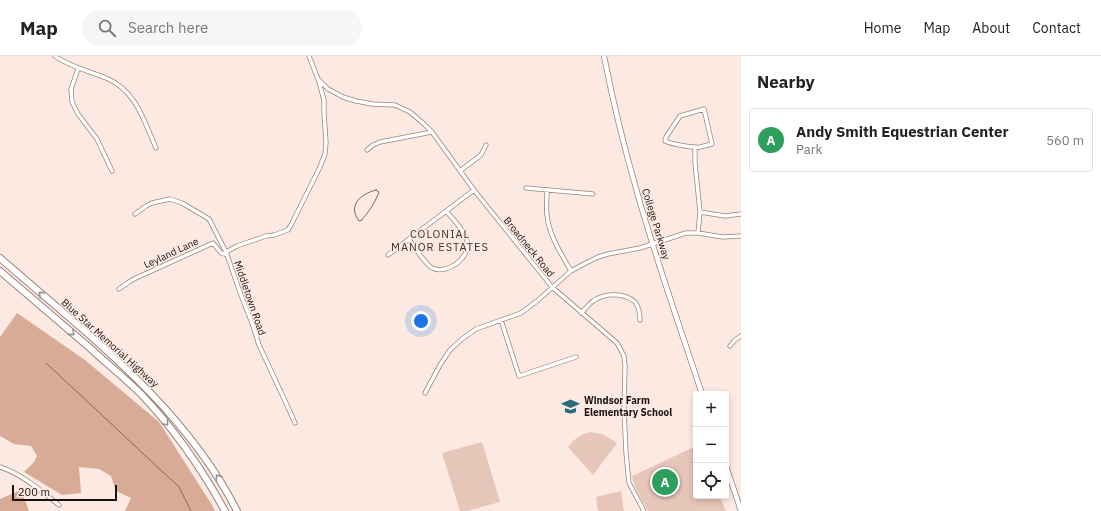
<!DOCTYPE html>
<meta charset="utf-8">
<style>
:root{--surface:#fff;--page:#f6f6f6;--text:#222;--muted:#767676;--line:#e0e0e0;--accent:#0f766e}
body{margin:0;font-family:"IBM Plex Sans",sans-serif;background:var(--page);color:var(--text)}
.controls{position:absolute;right:12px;bottom:12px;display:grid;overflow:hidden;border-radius:4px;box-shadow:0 2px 6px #0003}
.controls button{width:36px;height:36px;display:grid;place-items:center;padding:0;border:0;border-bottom:1px solid var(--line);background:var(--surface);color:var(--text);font:20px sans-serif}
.scale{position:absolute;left:12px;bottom:10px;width:105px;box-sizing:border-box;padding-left:4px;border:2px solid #19120f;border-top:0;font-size:11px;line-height:14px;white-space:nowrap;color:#19120f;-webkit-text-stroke:3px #fceae2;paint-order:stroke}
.you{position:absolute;left:421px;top:265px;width:14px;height:14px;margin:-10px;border:3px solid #fff;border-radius:50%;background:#1a73e8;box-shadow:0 0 0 6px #1a73e833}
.badge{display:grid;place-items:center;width:26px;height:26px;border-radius:50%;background:var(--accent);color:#fff;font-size:13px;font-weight:700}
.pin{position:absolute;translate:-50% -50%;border:2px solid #fff;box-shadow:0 1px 4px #0006}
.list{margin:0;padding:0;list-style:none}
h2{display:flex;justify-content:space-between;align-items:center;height:52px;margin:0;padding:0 16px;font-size:17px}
h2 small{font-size:13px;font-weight:400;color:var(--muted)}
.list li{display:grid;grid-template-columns:26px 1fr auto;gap:12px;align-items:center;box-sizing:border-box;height:64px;margin:0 8px 8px;padding:0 8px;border:1px solid var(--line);border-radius:4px}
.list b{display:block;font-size:15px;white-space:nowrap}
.list p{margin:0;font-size:13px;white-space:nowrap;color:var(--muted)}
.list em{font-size:13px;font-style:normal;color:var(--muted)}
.icon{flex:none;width:22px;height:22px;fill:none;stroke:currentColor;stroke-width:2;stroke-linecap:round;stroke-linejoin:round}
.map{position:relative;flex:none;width:741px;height:455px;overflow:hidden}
header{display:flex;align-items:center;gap:24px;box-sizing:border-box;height:56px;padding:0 20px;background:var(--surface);border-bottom:1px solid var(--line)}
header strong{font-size:19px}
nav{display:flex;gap:22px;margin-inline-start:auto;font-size:14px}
.search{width:280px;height:36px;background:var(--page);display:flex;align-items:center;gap:10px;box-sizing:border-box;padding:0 14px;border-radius:22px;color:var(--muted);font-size:15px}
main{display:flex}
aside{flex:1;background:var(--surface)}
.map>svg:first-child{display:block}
.green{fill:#e5c6b9}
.forest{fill:#d8ab97}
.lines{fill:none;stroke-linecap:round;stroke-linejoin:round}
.stream{stroke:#886859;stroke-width:1}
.minor-casing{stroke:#98847b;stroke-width:5}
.secondary-casing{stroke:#98847b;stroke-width:6}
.motorway-casing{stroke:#98847b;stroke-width:8}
.minor{stroke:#fff;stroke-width:3.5}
.secondary{stroke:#fff;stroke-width:4.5}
.motorway{stroke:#fff;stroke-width:6}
.oneway{stroke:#989493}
.labels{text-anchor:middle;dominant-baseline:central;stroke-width:3;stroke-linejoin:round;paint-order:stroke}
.street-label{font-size:10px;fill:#19120f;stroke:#fceae2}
.poi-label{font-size:10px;font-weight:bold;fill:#19120f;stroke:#fceae2;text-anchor:start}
.neighbourhood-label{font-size:11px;letter-spacing:1px;fill:#402f27;stroke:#fceae2}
</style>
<header>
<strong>Map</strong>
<div class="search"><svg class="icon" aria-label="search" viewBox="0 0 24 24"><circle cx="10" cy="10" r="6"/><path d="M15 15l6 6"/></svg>Search here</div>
<nav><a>Home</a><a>Map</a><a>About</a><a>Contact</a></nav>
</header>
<main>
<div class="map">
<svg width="741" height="455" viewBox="0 0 741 455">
<rect width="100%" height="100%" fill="#fceae2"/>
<path class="green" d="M591 376 602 378 617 387 593 419 568 391C574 383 581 378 591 376Z
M482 386 500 446 467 455H460L442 397Z
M696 390V440H719L726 455H648L635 431 632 420Z
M621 435 624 455H598L596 441Z"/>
<path class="forest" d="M17 257 85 304 159 366 212 449 215 455H125L131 442 116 435 111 420 99 413 79 411 81 437 62 439 24 416 34 406 37 400 31 390 14 388 0 380V281Z
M21 434 29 455H0V443Z"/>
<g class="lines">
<path class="stream" d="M376 134 379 136C377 142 372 151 368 156 366 159 364 160 362 164L359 165C347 149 361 138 376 134Z
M46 307 179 431 191 455"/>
<defs>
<path id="minor" d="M55 0C70 11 89 15 106 22 136 34 144 65 156 92
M309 0 318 23 328 33 343 41 356 45 372 48 395 49 410 56 424 68 432 76 474 134 552 231 617 287 624 300 625 310 624 354 626 397 629 427 644 455
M78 13 71 33 72 46 78 58 97 83 112 115
M704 53 712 88C708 89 704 90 700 91 693 92 671 88 665 85L666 81 680 60Z
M695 91V107L700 156 698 177
M367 94 373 89 380 86 432 76
M460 115 481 99 486 89
M526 132 593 138
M547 134C547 142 546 151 547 159 549 180 561 197 571 215
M700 156 725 160 741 158
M135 158 146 150 152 147 170 143 182 147 209 163 226 196 241 239 252 267 259 289 286 347 295 367
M409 183C413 190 426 208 432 212 447 219 471 202 467 185 465 175 453 163 446 155
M226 196 237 190 266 180 274 179 288 174 292 167 320 111 325 98 326 86 324 57V44L319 26
M388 199 474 134
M119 233 129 226 136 222 213 187 221 197 224 198H227
M581 257C585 253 588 249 593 245 604 237 624 236 635 246 639 251 640 258 640 264
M501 264 519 320 576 301
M730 290 735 284 741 280
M425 337 440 309 450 294 462 283 476 273 521 257 537 245 571 215 582 209 598 201 608 198 640 192 686 177H698L723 181 741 180
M0 411C22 418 41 435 59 449"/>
<path id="secondary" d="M604 0C613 46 624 91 637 136 656 204 680 271 702 338
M726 410 741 455"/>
<path id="motorway" d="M0 202C87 278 184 350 237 455
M0 215C30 241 60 266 90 292 107 308 126 323 142 339 175 374 202 413 225 455"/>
</defs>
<use href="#minor" class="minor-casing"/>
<use href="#secondary" class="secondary-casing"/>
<use href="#motorway" class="motorway-casing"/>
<use href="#minor" class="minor"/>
<use href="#secondary" class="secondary"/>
<use href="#motorway" class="motorway"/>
</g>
<defs><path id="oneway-chevron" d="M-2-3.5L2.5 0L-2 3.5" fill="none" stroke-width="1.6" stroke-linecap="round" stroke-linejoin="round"/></defs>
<g class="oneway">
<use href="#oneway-chevron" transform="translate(41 238) rotate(-139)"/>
<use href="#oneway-chevron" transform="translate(72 277) rotate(41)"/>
<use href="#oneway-chevron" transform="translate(166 367) rotate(50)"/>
<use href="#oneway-chevron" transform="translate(218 421) rotate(-124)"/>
</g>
<defs>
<symbol id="school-bare" viewBox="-9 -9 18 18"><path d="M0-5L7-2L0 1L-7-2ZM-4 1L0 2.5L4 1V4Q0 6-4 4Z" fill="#296a7d" stroke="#fceae2" stroke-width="2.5" paint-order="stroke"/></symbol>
</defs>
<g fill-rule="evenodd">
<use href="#school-bare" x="558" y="338" width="25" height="25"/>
</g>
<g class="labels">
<g class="street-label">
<text transform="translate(656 168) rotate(73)">College Parkway</text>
<text transform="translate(529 191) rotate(51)">Broadneck Road</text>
<text transform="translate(171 197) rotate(-25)">Leyland Lane</text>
<text transform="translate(250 242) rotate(71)">Middletown Road</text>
<text transform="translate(110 287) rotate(42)">Blue Star Memorial Highway</text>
</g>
<g class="poi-label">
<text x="584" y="344">Windsor Farm<tspan x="584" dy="12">Elementary School</tspan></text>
</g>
<g class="neighbourhood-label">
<text x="440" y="178">COLONIAL<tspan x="440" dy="13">MANOR ESTATES</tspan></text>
</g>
</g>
</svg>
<div class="controls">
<button>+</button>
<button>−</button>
<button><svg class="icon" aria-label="locate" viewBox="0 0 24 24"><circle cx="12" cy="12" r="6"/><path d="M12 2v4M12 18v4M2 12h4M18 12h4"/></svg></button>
</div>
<div class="scale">200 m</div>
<div class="you"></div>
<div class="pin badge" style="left:665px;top:426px;background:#2e9e5b">A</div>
</div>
<aside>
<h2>Nearby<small></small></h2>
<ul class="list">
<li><span class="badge" style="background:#2e9e5b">A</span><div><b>Andy Smith Equestrian Center</b><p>Park</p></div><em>560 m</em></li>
</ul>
</aside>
</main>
